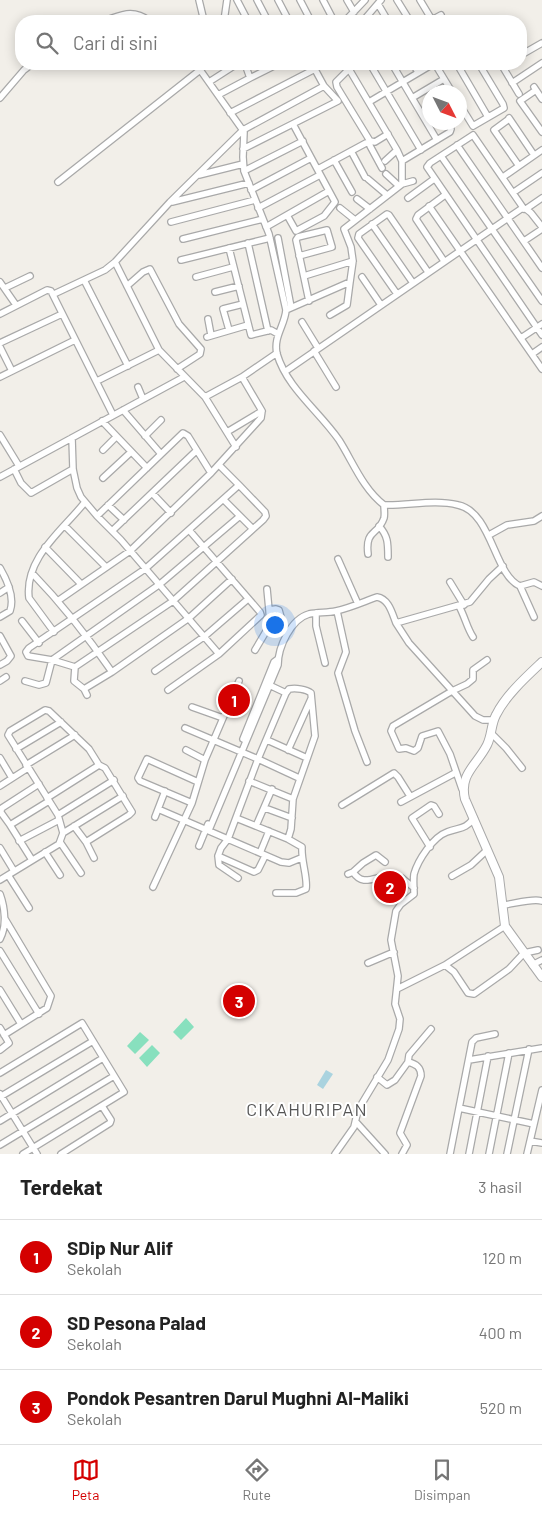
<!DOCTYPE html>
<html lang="id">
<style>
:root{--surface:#fff;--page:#f2f2f2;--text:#222;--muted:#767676;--line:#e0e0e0;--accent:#d40000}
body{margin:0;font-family:Barlow,sans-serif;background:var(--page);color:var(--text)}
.compass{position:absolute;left:422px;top:85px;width:45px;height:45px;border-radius:50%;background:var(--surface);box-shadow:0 2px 12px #0003;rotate:132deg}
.you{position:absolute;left:274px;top:624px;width:18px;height:18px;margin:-12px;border:4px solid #fff;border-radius:50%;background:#1a73e8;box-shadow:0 0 0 8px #1a73e833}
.badge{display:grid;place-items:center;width:32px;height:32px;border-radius:50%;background:var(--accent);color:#fff;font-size:16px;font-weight:700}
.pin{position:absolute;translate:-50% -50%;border:2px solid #fff;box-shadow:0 1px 5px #0006}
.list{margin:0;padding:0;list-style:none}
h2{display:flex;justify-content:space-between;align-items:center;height:65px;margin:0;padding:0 20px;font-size:21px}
h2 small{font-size:16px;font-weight:400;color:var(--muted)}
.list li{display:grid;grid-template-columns:32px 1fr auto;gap:15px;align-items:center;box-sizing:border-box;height:75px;padding:0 20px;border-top:1px solid var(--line)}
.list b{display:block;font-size:19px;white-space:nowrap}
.list p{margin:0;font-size:16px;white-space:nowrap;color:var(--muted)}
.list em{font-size:16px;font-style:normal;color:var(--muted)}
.icon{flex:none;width:28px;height:28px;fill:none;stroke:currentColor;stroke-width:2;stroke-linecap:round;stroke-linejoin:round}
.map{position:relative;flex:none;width:542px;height:1154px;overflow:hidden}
.search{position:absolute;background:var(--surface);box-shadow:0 2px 12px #0003;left:15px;right:15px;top:15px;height:55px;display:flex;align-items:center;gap:12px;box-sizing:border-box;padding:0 18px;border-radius:20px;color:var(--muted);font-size:19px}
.sheet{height:290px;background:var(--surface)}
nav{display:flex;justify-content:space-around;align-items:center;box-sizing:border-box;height:70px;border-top:1px solid var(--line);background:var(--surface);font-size:14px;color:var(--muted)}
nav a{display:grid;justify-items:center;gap:2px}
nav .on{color:var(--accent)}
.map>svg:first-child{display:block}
.pitch{fill:#88e0be}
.water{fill:#aad3df}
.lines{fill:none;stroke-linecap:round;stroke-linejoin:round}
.minor-casing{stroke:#a9a9a9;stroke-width:8}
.tertiary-casing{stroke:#a9a9a9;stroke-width:10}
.minor{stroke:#fff;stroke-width:5.5}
.tertiary{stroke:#fff;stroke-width:8}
.labels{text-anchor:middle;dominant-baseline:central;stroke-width:4;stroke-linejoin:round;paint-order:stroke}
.quarter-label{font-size:18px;letter-spacing:1px;fill:#555;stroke:#fff}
</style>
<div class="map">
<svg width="542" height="1154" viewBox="0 0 542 1154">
<rect width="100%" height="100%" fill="#f2efe9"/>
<path class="pitch" d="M186 1018 194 1027 181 1040 173 1032Z
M140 1032 149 1040 135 1054 127 1046Z
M152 1045 160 1053 147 1067 139 1058Z"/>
<path class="water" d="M326 1070 333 1074 323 1089 317 1085Z"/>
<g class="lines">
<defs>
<path id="minor" d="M199 0 204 21
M237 0 248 21
M257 0 268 21
M278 0 289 21
M300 0 311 21
M323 0 334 21
M347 0 354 12
M397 0 410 21
M420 0 432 20
M378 4 388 21
M104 21C122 15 132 8 150 21
M224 21 227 0
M345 21 365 0
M363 21 381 0
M430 21 441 15
M521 55 542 43
M196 64 244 132 243 157 244 171 269 234 286 310C285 325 273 337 277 354 287 388 319 411 339 440 353 462 363 489 384 505 408 506 434 499 458 505 492 512 494 575 520 586L534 582 542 586
M334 64H335
M370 64 421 150
M392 64 437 140
M413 64 418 72
M435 64 452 92
M457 64 488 117
M501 64 519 94
M349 69 336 82 337 87 370 141 375 142 388 134
M250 78 278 64
M209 82 237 64
M512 83 542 63
M534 87 542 99
M536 90 520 101 542 132
M218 95 250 78 245 64
M0 98 24 70 32 64
M412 98 444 79
M369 102 433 64
M460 105 473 126 504 108 503 104 479 64
M230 113 315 69
M509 118 534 155
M509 119 494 130 519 166
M457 145 542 268
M243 149 338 101 324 86 312 64
M351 151 365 177
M441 156 542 301
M334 160 352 192
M385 161 397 150
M402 161 450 132 451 129 448 122
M318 169 366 143 369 144 382 168
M244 171 303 141
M386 174 399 186
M199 175 243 164
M503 177 542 150
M368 179 387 195
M58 182 200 70
M402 184 413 181
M251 190 311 158
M514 192 542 173
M408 198 434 179
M357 199 370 209
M172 202 249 183
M429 206 542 369
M258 208 320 175
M340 208 355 220
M524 209 473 135 430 163 427 167 542 335
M526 209 542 198
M287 215 329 191
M171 222 255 200
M372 224 413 283
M266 227 287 215 296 231 324 216 335 202 293 124
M278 238 291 307
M183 239 263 219
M524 241 542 229
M248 243 268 331
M229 248 251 335 271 330 278 334
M299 256 332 247 327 230 298 237 296 240 309 301
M181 260 270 238
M444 261 416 219 418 215 445 195
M115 262 159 350 205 397 236 447
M304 276 353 261
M196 277 233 267
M362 277 381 305
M84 280 128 366
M0 282 16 305
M127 286 143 272 150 269 179 324 201 349 200 354 177 369
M5 288 30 276
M215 292 239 286
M54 294 105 270 115 262 170 202 243 130 324 86
M397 294 358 238 359 234 387 214 389 215 428 272
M286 310 350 282 353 261 351 247 344 229 402 184V161L397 150 346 64
M0 314 47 290 51 291 113 415
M330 315 347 305 350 282
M208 319 211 335
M302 322 318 348
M229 330 223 309 243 304
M207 337 248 325
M521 338 542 324
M0 343 62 314
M0 347 12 371
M314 351 336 387
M532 354 542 347
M286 371 521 209H526L531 213 542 227
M0 377 75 340
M97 381 159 350
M138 387 143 399
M205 397 242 377 277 353
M123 410 161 454
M102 421 147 468
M227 432 262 411
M0 435 19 466
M145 436 161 420
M72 438 73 469 77 488 81 497 97 516 121 540 219 654
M103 450 116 437
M219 465 239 485
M14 469 21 483 31 493 73 469
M0 477 184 377
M103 478 131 452
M152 493 171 513
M224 500 253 529
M108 505 124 520
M97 516 183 433 188 436 211 473
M65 526 106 567
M379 526C388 536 388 543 388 557
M112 531 196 451
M489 535 507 525 534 521 542 516
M45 547 81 584
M368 554C365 529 378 536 384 518 385 514 384 509 384 505
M338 559 358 604
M0 568C7 580 15 597 10 611L0 617
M32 573C62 604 88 637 112 672
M450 582 464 605
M520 586 534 617
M267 589 269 610 276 609 279 610 285 631
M0 593 9 587
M59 600 130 551 211 473 261 418 262 411 242 377
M459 606C465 617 467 628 473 637
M269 610 270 627
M337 611 346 652 338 673 355 731 367 762
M316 613V626L325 663
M22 621 39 643
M396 623 409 643 475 716 483 720H494
M54 632 29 598C24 558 63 530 85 502
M0 636 11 656 7 661 0 665
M255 650 268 628 277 627 286 632
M75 667 52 660 28 656 26 652 29 648 145 569 239 485 265 512 266 516 263 520 173 601 75 667 74 681 84 689 87 695
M155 671 205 636 248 599
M0 681 6 677
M25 681 39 685 46 683 52 660 160 584 240 516
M267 684 286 693
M84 689 112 672 189 618 232 579
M168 690 219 654 261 615 260 612 189 530
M192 707 223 718
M185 728 258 759 299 778
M491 733 506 748 522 768
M243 739 274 662 278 659
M267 740 307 758
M16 749 61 722
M186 750 205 760
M288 750 311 699
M0 758 12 778
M26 765 75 735
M249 781 293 799
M0 786 28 768
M462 789 450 754 438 731 422 736 418 748 414 751 406 748 399 749 391 731 393 726 452 691 467 684 473 679V670L487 660
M47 798 99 765
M401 802 455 773
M192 803 140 781 138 778 147 759 198 782
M342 805 394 773 398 777 410 796
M265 808 292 818
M158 809 281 862 289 863 301 858
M1 810 2 808 39 784
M0 811 10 825
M58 815 114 780
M155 817 165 791
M236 818 288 839 302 847C301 861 308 878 306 889L296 893H276
M256 826 272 789
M209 830 278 665C278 647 291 619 309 614 318 612 327 613 336 611 350 608 363 602 377 597 389 599 392 613 396 623L470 602 489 579 503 566
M63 833 123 796
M19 841 59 820
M60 842 81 873
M86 842 94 858
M199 846 208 824
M430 847 412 818 431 805 434 806 439 814
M0 848 14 871
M45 852 60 875
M260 853 269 831
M218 856 219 865 238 878
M265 856 258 870 254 872 218 856 221 848 228 839 258 759 286 693 289 689C296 688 306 689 311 693L315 736 293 799 291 829 288 839
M32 860 10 825 49 801
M353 872 363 863 376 855 385 862
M348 874 353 872C361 884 369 880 381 877L390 882 402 878 414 888
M8 875 29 908
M452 876 471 865 486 851
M0 880 59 844 63 833 58 815 8 735 10 731 45 710 49 711 89 749 99 765 105 768 132 812 129 815 86 842 74 826
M153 887 192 803 205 760 239 681
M0 894C5 908 7 926 0 939
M503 905C514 904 532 898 542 901
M0 951 39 1014
M368 963 394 952
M445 965 505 926
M532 965 542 960
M397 989 445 965 454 972 468 993 474 994 509 969 524 953 538 950
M0 990 21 1024
M0 1028 9 1043 0 1050
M4 1035 47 1008 51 996 5 919
M469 1060 542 1048
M408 1062 409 1055 431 1029
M0 1073 82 1023 124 1092 23 1154
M377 1077 387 1085 395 1080 408 1062C416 1064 421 1067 421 1076L400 1133 407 1145 402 1154
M0 1094 37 1154
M0 1097 93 1041
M459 1108 472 1042 476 1038 495 1034
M0 1121 103 1058
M356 1122 385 1154
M530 1141 542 1143
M0 1145 114 1076
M61 1154 110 1123 111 1120 102 1106
M335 1154 354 1127 358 1110 388 1060 399 1029 400 1019 395 1004 398 976 391 940 396 911 401 904 414 894C414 888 413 881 414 874 418 860 433 837 447 832 460 827 465 830 474 818
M450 1154 459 1108 534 1124
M469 1154 488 1056
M489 1154 509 1053
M507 1154 529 1049
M527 1154 542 1090"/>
<path id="tertiary" d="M542 662C526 677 506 695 496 715 491 724 492 735 487 745 477 765 459 774 465 799L499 877 505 926 542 977"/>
</defs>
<use href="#minor" class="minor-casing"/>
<use href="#tertiary" class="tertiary-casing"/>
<use href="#minor" class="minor"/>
<use href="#tertiary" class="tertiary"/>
</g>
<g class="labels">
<g class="quarter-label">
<text x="307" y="1109">CIKAHURIPAN</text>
</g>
</g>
</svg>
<svg class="compass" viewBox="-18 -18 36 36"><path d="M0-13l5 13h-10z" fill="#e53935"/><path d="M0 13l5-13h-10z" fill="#767676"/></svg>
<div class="you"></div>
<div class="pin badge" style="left:234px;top:700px">1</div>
<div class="pin badge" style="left:390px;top:887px">2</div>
<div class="pin badge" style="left:239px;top:1001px">3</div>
<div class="search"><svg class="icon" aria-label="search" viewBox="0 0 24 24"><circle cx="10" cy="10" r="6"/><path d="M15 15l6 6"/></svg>Cari di sini</div>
</div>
<section class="sheet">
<h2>Terdekat<small>3 hasil</small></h2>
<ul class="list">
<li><span class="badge">1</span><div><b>SDip Nur Alif</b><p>Sekolah</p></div><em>120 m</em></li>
<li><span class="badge">2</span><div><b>SD Pesona Palad</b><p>Sekolah</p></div><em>400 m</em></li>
<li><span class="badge">3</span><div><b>Pondok Pesantren Darul Mughni Al-Maliki</b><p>Sekolah</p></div><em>520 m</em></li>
</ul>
</section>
<nav>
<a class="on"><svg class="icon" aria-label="map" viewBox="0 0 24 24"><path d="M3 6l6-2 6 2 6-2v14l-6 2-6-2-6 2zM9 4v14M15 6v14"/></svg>Peta</a>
<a><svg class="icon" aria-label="directions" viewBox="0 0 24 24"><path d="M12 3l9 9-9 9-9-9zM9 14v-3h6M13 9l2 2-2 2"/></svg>Rute</a>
<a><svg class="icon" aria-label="saved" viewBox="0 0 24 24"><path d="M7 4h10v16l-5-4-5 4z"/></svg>Disimpan</a>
</nav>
